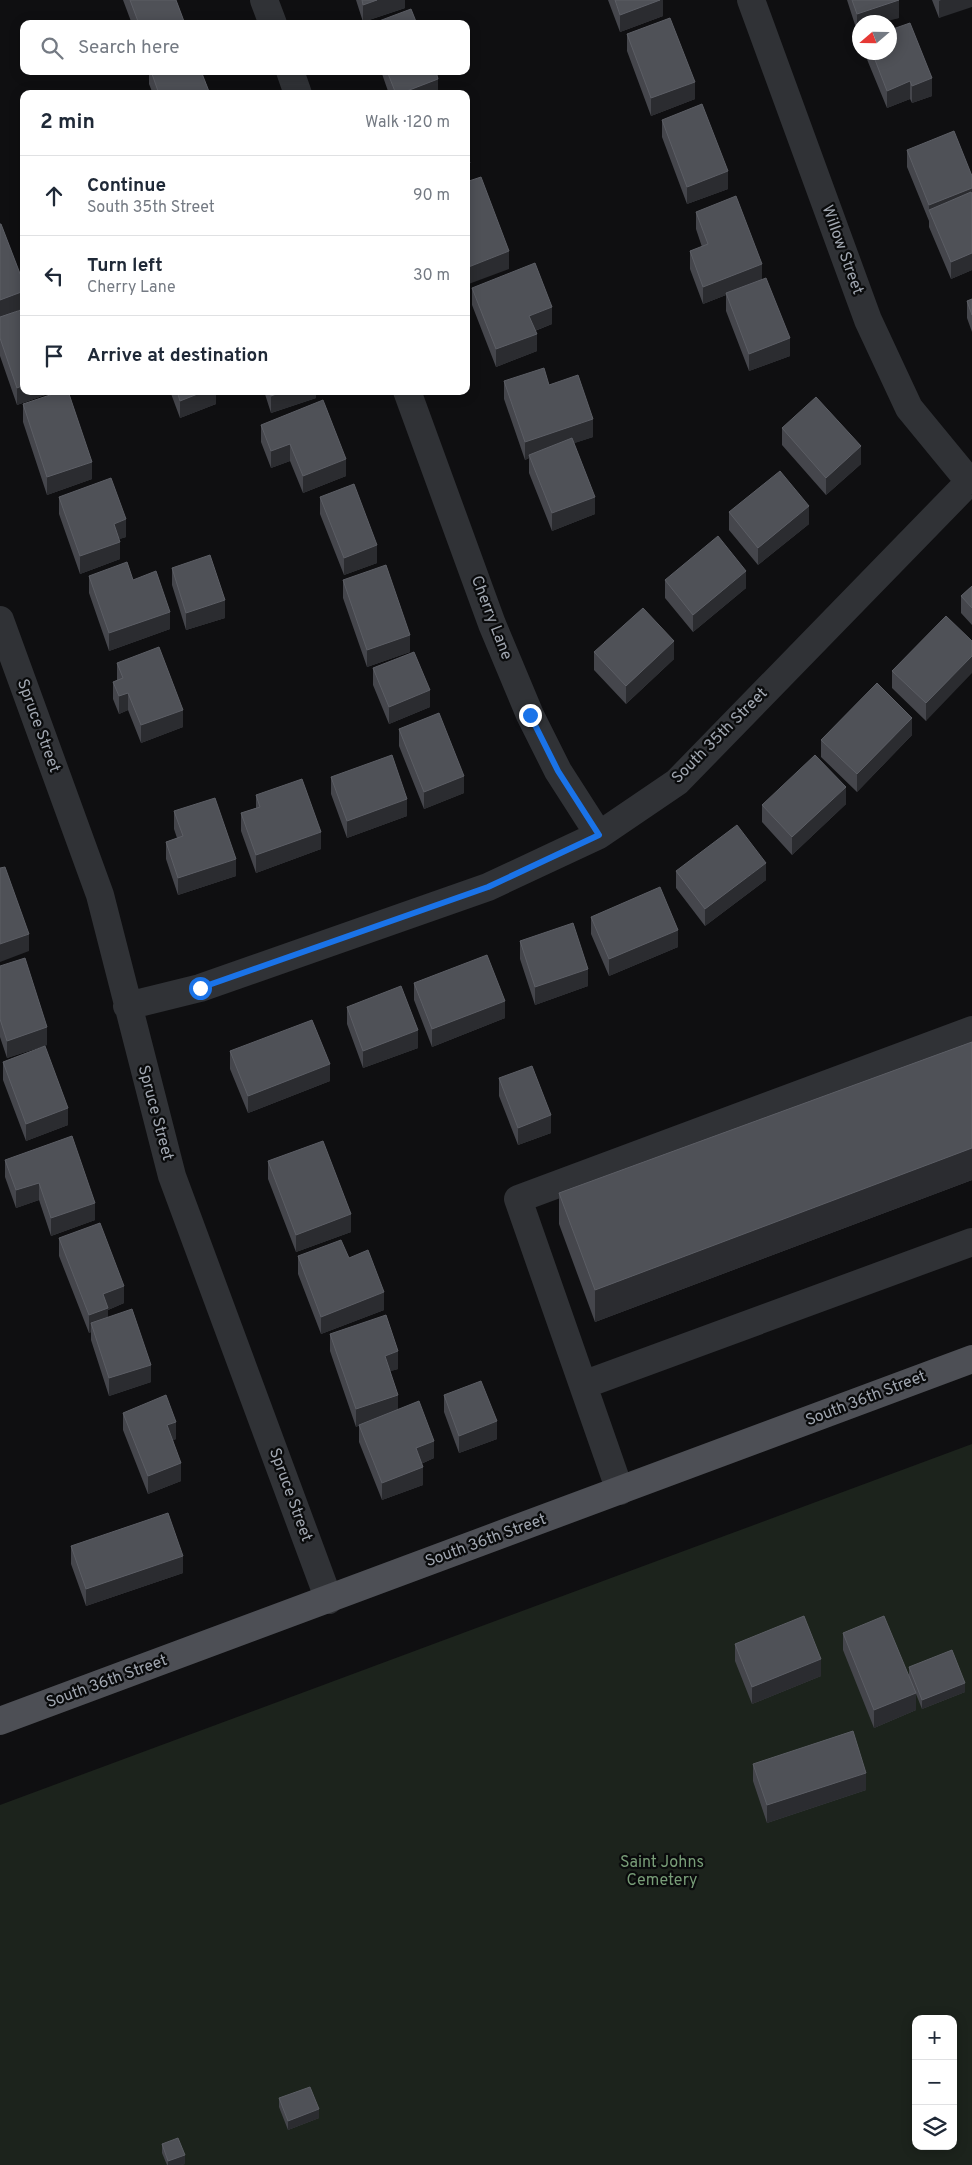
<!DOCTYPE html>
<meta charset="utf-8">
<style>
:root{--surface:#fff;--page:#f6f6f7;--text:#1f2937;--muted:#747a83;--line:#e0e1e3}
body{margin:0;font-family:Overpass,sans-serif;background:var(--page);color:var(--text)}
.controls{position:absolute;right:15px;bottom:15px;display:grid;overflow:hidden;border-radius:10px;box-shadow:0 2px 12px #0003}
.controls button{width:45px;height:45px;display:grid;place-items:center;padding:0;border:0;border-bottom:1px solid var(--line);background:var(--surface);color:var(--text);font:25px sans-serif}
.compass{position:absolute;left:852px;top:15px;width:45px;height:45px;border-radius:50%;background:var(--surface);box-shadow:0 2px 12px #0003;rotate:250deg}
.stop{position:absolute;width:15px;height:15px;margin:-11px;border:4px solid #1a73e8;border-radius:50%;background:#fff}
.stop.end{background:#1a73e8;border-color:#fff;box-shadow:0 1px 5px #0008}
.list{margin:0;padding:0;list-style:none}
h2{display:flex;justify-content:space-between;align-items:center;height:65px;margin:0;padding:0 20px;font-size:21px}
h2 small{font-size:16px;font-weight:400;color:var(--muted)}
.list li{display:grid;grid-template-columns:32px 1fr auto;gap:15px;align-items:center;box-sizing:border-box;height:80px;padding:0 20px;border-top:1px solid var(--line)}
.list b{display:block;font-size:19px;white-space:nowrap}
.list p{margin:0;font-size:16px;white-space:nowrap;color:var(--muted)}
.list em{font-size:16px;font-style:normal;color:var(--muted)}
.icon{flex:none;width:28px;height:28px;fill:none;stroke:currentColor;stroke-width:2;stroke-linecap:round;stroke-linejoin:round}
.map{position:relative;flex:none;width:972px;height:2165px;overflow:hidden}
.search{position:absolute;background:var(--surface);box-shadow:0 2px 12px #0003;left:20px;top:20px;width:450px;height:55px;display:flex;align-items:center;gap:12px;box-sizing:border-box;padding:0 18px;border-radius:10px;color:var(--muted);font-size:19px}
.panel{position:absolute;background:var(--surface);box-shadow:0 2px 12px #0003;left:20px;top:90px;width:450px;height:305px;border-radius:10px}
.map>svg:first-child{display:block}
.green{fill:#1c231c;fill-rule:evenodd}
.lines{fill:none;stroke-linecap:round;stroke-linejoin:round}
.minor{stroke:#303236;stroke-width:28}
.major{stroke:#4d4f55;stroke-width:28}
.wall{fill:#45464c}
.shaded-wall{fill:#2b2c30}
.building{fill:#4f5157;stroke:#5c5e65}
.route{stroke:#1a73e8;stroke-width:6}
.labels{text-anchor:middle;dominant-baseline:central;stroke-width:4.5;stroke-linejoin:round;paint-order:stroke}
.street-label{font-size:16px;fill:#a1a7b1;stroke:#0a0b0c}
.park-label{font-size:16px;fill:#789d78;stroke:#0a0b0c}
</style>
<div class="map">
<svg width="972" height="2165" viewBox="0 0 972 2165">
<rect width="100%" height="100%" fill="#0f0f11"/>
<path class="green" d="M972 1444V2165H0V1805ZM916 2019H953V2146H916Z"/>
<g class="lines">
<path class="minor" d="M264 0 273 24
M751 0 868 320 909 408 969 481
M290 71 298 94
M407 391 492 624 530 715 558 771 599 835
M0 620 100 895 172 1176 329 1600
M127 1006 200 988 488 887 599 835 677 782 972 479
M583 1385 972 1242
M620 1491 518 1199 972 1030"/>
<path class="major" d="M0 1721 972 1359"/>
</g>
<path class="wall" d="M123 0H176L185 24H132Z
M356 0H405V8L363 22Z
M608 0H663V16L620 32Z
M847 0H898L899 18 860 22V31H857Z
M932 0H972L939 18Z
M627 34 695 99 651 116 627 51Z
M866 52H890L932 96 912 103 910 99 887 108 866 57Z
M149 71H201L210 94H153L149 84Z
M381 71H436L438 94H389Z
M662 120 728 189 687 204 662 137Z
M907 150 972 176V270L951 279 929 227V221L907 167Z
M696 212 762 279 790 356 749 371 726 311V295L703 304 690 269V251L702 247 696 229Z
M0 224 24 284V308L7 315 24 391H56L17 405 0 356Z
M472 288 552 324 535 331 537 351 496 367 472 305Z
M972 299V332L967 318V301Z
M504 381 549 385 593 437 574 443 595 514 552 531 529 473V458L525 460 504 399Z
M170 391H216V404L180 418Z
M264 391H316V398L271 413Z
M23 404 92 479 47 495 23 422Z
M261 425 346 476 303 493 290 461 271 468 261 442Z
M782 428 861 464 826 495 782 445Z
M59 497 126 537 119 539 120 559 80 574 59 514Z
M320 497 377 563 344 575 320 514Z
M729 512 809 524 758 565 729 530Z
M172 568 225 618 186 630 172 585Z
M89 576 133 580 170 629 109 651 89 593Z
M343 580 410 652 367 667 343 598Z
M665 580 746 588 693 632 665 598Z
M972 586V625L961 613V596Z
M972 641 926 721 892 688V671Z
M594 652 674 659 626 704 594 670Z
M117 663 183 727 141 743 128 710 119 714 113 699V682L117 680Z
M373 668 430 707 389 724 373 685Z
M399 729 464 793 424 809 399 746Z
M912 735 857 792 821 757V740Z
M331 777 407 816 347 838 331 794Z
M256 795 321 849 256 873 241 831V813L256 808Z
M846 804 792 855 762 822V805Z
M174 811 236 876 178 895 166 859V842L177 838 174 829Z
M676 871 766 880 705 926 676 888Z
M591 917 678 947 609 976 591 934Z
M520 941 588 986 535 1005 520 959Z
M0 966 47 1045 7 1058 0 1037Z
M414 983 505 1018 432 1047 414 1000Z
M347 1007 418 1048 363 1068 347 1024Z
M972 1042V1180L595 1322 559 1224V1193Z
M230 1051 330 1081 248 1113 230 1069Z
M3 1062 68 1125 26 1141 3 1080Z
M499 1078 551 1133 518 1145 499 1096Z
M5 1160 95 1220 51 1236 39 1200 16 1208 5 1177Z
M268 1161 351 1232 296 1252 268 1179Z
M59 1238 124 1303 108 1310V1317L151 1382 109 1396 91 1340V1332L89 1333 59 1256Z
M298 1256 349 1258 384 1310 321 1334 298 1274Z
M330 1334 398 1369 390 1371 398 1409 434 1458 421 1464 423 1485 382 1500 359 1442V1425L356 1427 330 1351Z
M444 1395 497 1439 459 1453 444 1412Z
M123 1413 176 1439 173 1440 181 1481 148 1494 123 1430Z
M71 1546 183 1573 86 1606 71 1564Z
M843 1633 909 1676V1667L965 1692 922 1709 916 1694V1710L874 1728 843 1650Z
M735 1644 821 1676 752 1704 735 1661Z
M753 1764 866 1790 767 1823 753 1781Z
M279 2098 319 2118 288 2130 279 2107Z
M162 2144 185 2164 181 2165H167L162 2153Z"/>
<path class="shaded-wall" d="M377 0H405V8L363 22V5Z
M660 0H663V16L620 32V15Z
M899 0V18L884 22H860V31H857V14Z
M941 0H972V7L939 18V1Z
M932 78V96L912 103V86Z
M438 79V94H399Z
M910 81V99L887 108V91Z
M695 82V99L651 116V98Z
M470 163V180L466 181V164Z
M728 171V189L687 204V187Z
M972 188V205L929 212V205Z
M509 251V269L466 285V268Z
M972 253V270L951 279V262Z
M762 264V281L726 293V295L703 304V287Z
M24 291V308L0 317V300Z
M552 307V324L529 333V316Z
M537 334V351L496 367V349Z
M790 338V356L749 371V354Z
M24 385V391H56L17 405V388Z
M205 391H216V404L180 418V401Z
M284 391H316V398L271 413V396Z
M593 419V437L530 458 529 455V458L525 460V442Z
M290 444V461L271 468V451Z
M861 446V464L826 495V478Z
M346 459V476L303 493V476Z
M92 462V479L47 495V477Z
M595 497V514L552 531V513Z
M809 506V524L758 565V548Z
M126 519V537L114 541V524Z
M120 542V559L80 574V556Z
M377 545V563L344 575V558Z
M746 571V588L693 632V615Z
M225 600V618L186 630V613Z
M170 612V629L109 651V633Z
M410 635V652L367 667V650Z
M674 641V659L626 704V686Z
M972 656V673L926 721V703Z
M430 690V707L389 724V707Z
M128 693V710L119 714V696Z
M183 710V727L141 743V725Z
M912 718V735L857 792V774Z
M464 776V793L424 809V792Z
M846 787V804L792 855V837Z
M407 799V816L347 838V821Z
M321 832V849L256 873V855Z
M236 859V876L178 895V878Z
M766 863V880L705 926V909Z
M678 930V947L609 976V959Z
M29 934V951L0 962V944Z
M588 969V986L535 1005V987Z
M505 1001V1018L432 1047V1029Z
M47 1027V1045L7 1058V1041Z
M418 1030V1048L363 1068V1051Z
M330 1064V1081L248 1113V1096Z
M68 1108V1125L26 1141V1124Z
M551 1115V1133L518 1145V1128Z
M972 1148V1180L595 1322V1290Z
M39 1183V1200L16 1208V1190Z
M95 1203V1220L51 1236V1218Z
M351 1214V1232L296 1252V1235Z
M124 1286V1303L108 1310V1325L91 1323V1332L89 1333V1315L103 1294Z
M384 1292V1310L321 1334V1317Z
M398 1351V1369L385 1373V1356Z
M151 1365V1382L109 1396V1378Z
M398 1395V1412L356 1427V1409Z
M497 1421V1439L459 1453V1436Z
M176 1422V1439L167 1443V1425Z
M434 1441V1458L416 1466V1448Z
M181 1463V1481L148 1494V1476Z
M423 1467V1485L382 1500V1483Z
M183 1556V1573L86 1606V1589Z
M821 1659V1676L752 1704V1687Z
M965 1683V1692L922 1709V1700Z
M916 1693V1710L874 1728V1710Z
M866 1773V1790L767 1823V1805Z
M319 2109V2118L288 2130V2121Z
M185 2155V2164L181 2165H168V2161Z"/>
<path class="building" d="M130 0H176L185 24H139Z
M362 0H377L363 5Z
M615 0H660L620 15Z
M852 0H899L857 14Z
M411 9 417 24H371Z
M670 18 695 82 651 98 627 34Z
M910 23 932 78 912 86 910 81 887 91 872 52H890V30Z
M151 71H201L210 94H159Z
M387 71H436L438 79 399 94H396Z
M702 104 728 171 687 187 662 120Z
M954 131 972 176V188L929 205 907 150Z
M466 154 470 163 466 164Z
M481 177 509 251 466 268V182Z
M971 192 972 194V253L951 262 929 210Z
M736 196 762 264 703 287 690 251 708 244 696 212Z
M0 224H1L24 284V291L0 300Z
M535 263 552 307 529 316 537 334 496 349 472 288Z
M766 278 790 338 749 354 726 293Z
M972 299V315L967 301Z
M24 309V385L17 388 0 338V317Z
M544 368 549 385 578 375 593 419 525 442 504 381Z
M62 391H68L92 462 47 477 23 404Z
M177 391H205L180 401Z
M270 391H284L271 396Z
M816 397 861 446 826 478 782 428Z
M323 400 346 459 303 476 290 444 271 451 261 425Z
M572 438 595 497 552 513 529 455Z
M780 471 809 506 758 548 729 512Z
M111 478 126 519 114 524 120 542 80 556 59 497Z
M354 484 377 545 344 558 320 497Z
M718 536 746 571 693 615 665 580Z
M210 555 225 600 186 613 172 568Z
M127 562 133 580 156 571 170 612 109 633 89 576Z
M386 565 410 635 367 650 343 580Z
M972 586V608L961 596Z
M643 608 674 641 626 686 594 652Z
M946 616 972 641V656L926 703 892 671Z
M159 647 183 710 141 725 128 693 119 696 113 682 123 678 117 663Z
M414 652 430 690 389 707 373 668Z
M877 683 912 718 857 774 821 740Z
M439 713 464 776 424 792 399 729Z
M392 755 407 799 347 821 331 777Z
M815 755 846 787 792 837 762 805Z
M302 779 321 832 256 855 241 813 260 807 256 795Z
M215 798 236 859 178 878 166 842 183 836 174 811Z
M737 825 766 863 705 909 676 871Z
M5 867 29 934 0 944V868Z
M660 887 678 930 609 959 591 917Z
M573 923 588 969 535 987 520 941Z
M487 955 505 1001 432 1029 414 983Z
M25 958 47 1027 7 1041 0 1019V966Z
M401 986 418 1030 363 1051 347 1007Z
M312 1020 330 1064 248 1096 230 1051Z
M972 1042V1148L595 1290 559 1193Z
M45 1046 68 1108 26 1124 3 1062Z
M532 1066 551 1115 518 1128 499 1078Z
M72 1136 95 1203 51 1218 39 1183 16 1190 5 1160Z
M323 1141 351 1214 296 1235 268 1161Z
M100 1223 124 1286 103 1294 108 1308 89 1315 59 1238Z
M341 1240 349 1258 368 1250 384 1292 321 1317 298 1256Z
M132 1309 151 1365 109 1378 91 1323Z
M386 1315 398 1351 385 1356 398 1395 356 1409 330 1334Z
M481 1381 497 1421 459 1436 444 1395Z
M166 1395 176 1422 167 1425 181 1463 148 1476 123 1413Z
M419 1401 434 1441 416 1448 423 1467 382 1483 359 1425Z
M168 1513 183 1556 86 1589 71 1546Z
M804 1616 821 1659 752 1687 735 1644Z
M884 1616 916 1693 874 1710 843 1633Z
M952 1650 965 1683 922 1700 909 1667Z
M853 1731 866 1773 767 1805 753 1764Z
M310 2087 319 2109 288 2121 279 2098Z
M178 2138 185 2155 168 2161 162 2144Z"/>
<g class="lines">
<path class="route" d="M200 988 488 887 599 835 558 771 530 715"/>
</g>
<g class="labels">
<g class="street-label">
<text transform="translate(842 250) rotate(70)">Willow Street</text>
<text transform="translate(491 618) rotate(69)">Cherry Lane</text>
<text transform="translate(38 726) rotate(70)">Spruce Street</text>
<text transform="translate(720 736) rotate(-45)">South 35th Street</text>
<text transform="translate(155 1113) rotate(75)">Spruce Street</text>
<text transform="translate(866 1399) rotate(-21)">South 36th Street</text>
<text transform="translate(290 1495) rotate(70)">Spruce Street</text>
<text transform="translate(486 1541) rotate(-20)">South 36th Street</text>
<text transform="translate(107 1682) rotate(-20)">South 36th Street</text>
</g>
<g class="park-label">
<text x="662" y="1863">Saint Johns<tspan x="662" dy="18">Cemetery</tspan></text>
</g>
</g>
</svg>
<div class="controls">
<button>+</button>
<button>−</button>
<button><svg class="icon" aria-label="layers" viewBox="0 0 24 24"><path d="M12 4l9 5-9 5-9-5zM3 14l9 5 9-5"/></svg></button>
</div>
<svg class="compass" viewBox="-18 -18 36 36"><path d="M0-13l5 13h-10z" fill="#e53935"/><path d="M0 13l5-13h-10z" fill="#747a83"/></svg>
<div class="stop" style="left:200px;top:988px"></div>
<div class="stop end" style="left:530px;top:715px"></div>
<div class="search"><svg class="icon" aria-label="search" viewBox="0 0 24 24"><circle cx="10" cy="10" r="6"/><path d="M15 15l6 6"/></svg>Search here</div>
<section class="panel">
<h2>2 min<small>Walk · 120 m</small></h2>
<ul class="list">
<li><svg class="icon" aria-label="ahead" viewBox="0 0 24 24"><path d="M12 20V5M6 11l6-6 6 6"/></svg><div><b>Continue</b><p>South 35th Street</p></div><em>90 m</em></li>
<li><svg class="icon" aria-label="left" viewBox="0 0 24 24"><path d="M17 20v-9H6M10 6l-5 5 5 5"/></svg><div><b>Turn left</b><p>Cherry Lane</p></div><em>30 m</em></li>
<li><svg class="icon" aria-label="arrive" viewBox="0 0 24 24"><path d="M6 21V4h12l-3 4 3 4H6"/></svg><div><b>Arrive at destination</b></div></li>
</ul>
</section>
</div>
